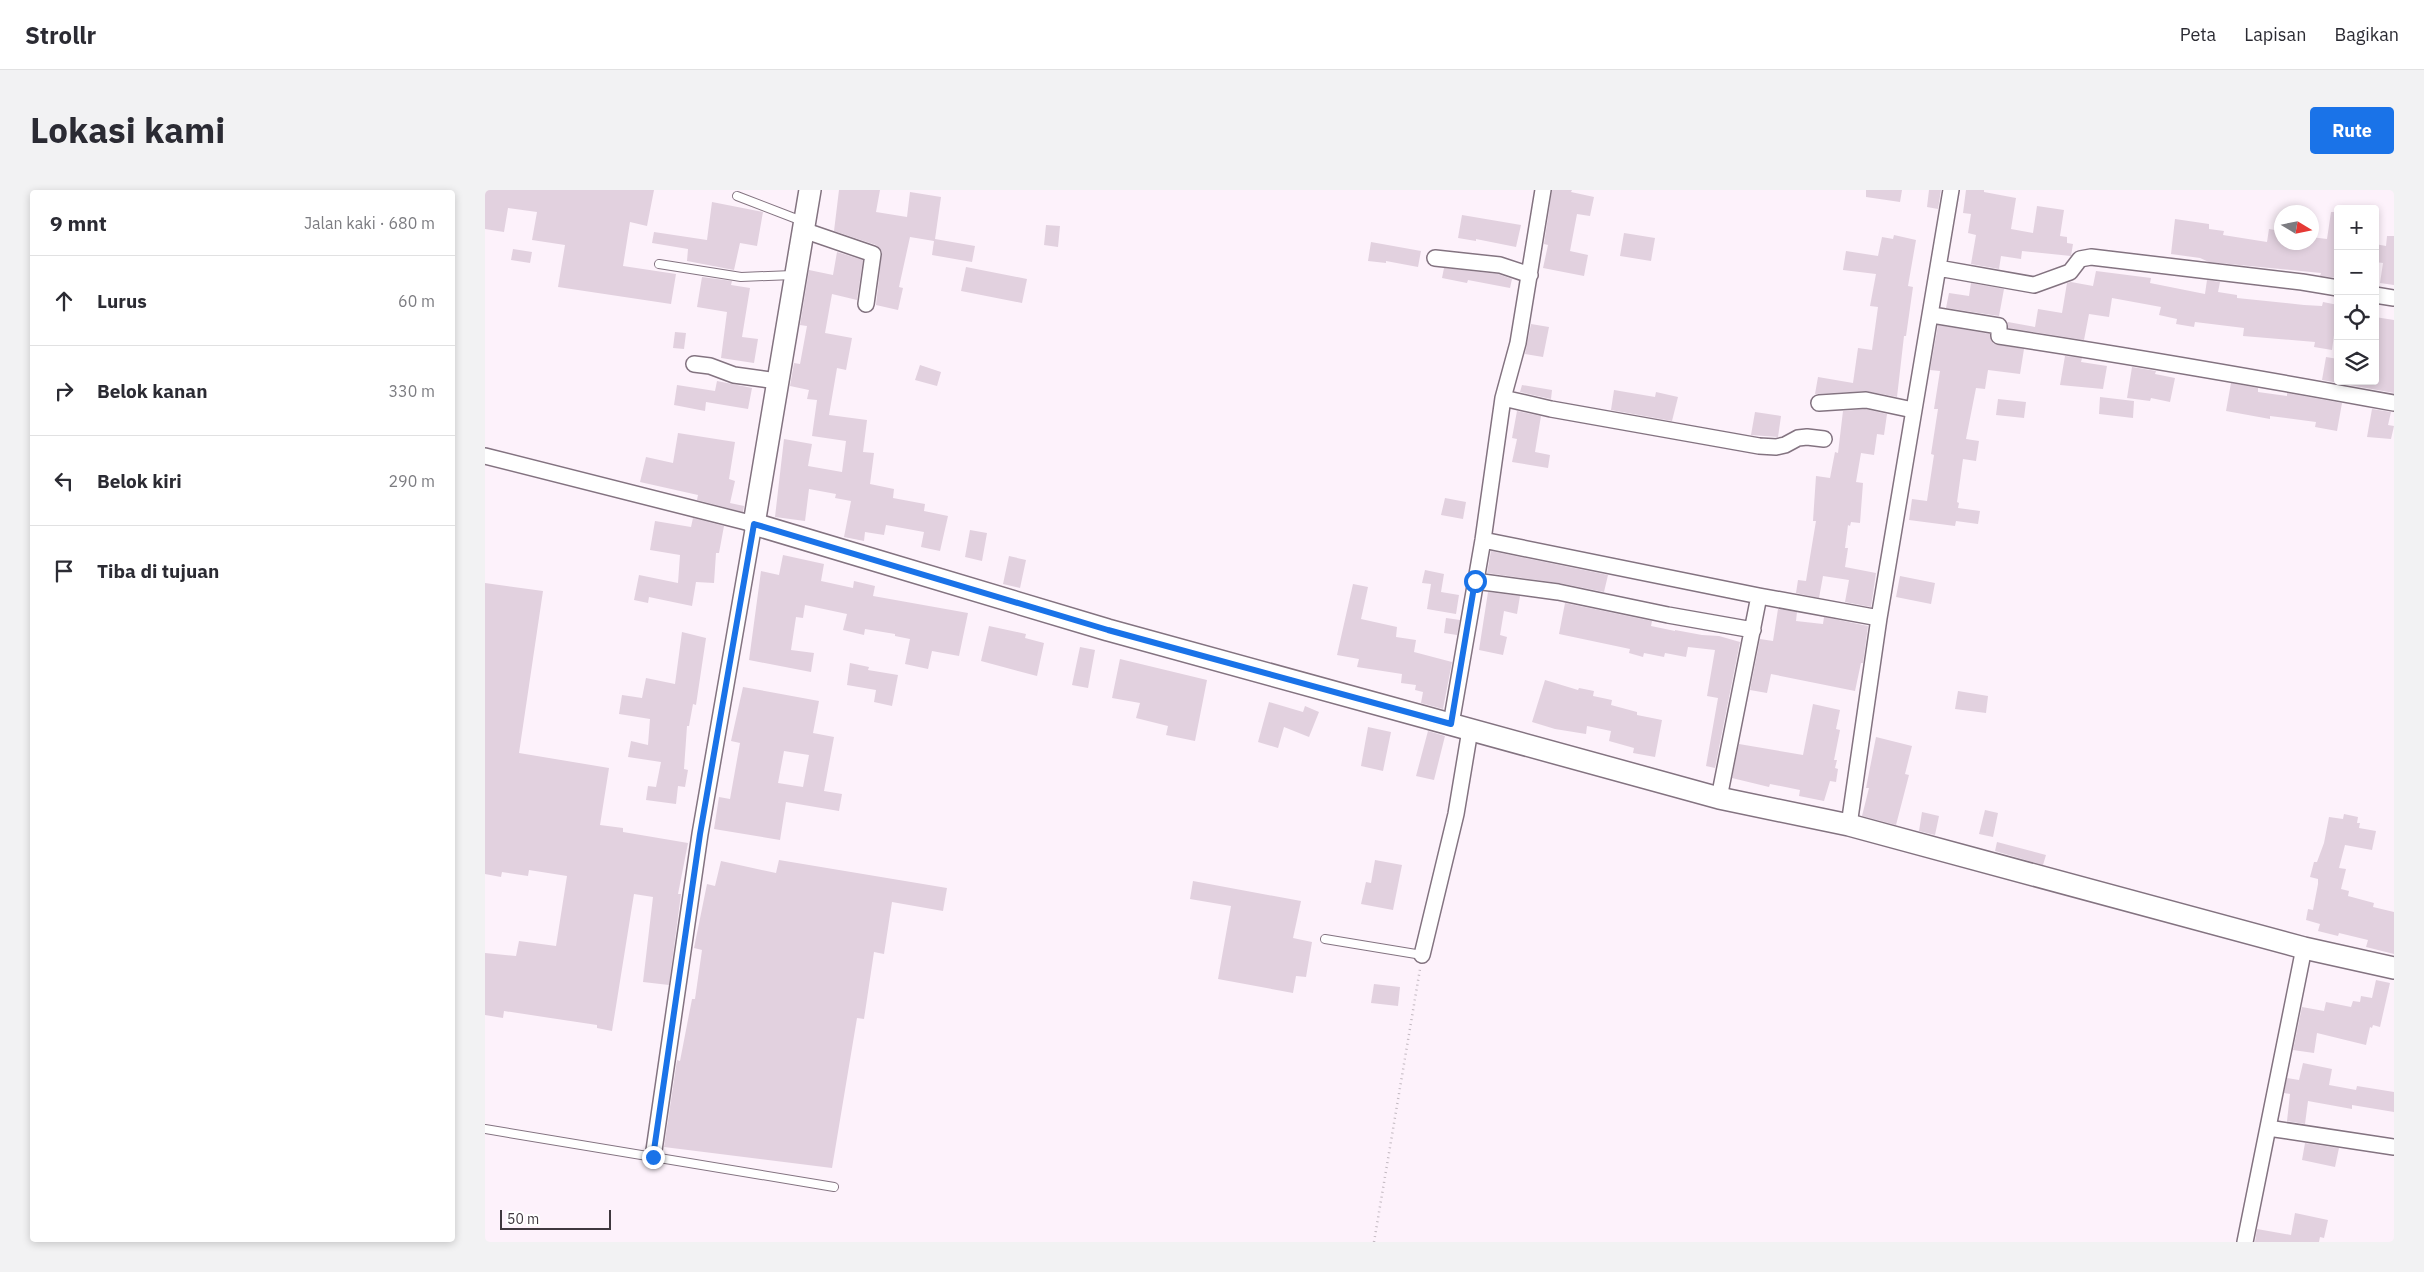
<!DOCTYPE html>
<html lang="id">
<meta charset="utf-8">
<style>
:root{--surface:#fff;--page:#f2f2f3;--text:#2b2b33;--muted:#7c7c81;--line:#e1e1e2;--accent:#1a73e8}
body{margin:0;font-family:"IBM Plex Sans",sans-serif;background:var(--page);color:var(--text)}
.controls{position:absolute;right:15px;top:15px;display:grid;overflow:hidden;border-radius:5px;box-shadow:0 2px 8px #0003}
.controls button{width:45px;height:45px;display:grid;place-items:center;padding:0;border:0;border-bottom:1px solid var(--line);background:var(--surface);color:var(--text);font:25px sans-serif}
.compass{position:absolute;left:1789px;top:15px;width:45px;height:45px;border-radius:50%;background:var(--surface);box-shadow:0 2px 8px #0003;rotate:100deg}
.scale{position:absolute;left:15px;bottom:12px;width:111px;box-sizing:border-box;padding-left:5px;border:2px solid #3f383e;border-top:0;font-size:14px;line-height:18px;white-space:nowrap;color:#3f383e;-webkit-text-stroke:4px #fff;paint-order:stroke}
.stop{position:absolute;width:15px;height:15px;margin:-11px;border:4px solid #1a73e8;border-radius:50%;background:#fff}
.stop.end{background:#1a73e8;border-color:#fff;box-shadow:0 1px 5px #0008}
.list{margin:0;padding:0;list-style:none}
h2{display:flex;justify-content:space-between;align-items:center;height:65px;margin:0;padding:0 20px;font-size:21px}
h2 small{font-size:16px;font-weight:400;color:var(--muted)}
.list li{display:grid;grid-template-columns:32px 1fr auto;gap:15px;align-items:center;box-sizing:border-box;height:90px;padding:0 20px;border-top:1px solid var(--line)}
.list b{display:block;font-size:19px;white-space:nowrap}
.list em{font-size:16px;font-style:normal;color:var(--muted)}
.icon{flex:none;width:28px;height:28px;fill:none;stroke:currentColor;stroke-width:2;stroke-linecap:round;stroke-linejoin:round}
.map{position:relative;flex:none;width:1909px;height:1052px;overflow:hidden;border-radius:5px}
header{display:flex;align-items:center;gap:30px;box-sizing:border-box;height:70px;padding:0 25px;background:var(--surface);border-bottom:1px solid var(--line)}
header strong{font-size:24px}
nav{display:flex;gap:28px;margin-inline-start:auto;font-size:18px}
.intro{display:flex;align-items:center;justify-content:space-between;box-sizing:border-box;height:120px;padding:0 30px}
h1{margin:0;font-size:35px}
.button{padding:12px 22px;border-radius:5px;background:var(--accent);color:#fff;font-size:18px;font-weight:700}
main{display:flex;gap:30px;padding:0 30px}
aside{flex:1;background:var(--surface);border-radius:5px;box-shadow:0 2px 8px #0003}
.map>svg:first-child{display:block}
.building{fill:#e2d1df;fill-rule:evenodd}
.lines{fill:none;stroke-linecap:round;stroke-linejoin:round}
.lane-casing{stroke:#837380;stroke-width:10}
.street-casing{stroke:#837380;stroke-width:18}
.secondary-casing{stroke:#837380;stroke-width:24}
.path{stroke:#c2b8c0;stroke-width:2.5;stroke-dasharray:1 4;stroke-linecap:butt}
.lane{stroke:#fff;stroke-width:8}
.street{stroke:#fff;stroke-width:15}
.secondary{stroke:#fff;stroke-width:21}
.route{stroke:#1a73e8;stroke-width:6}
</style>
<header>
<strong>Strollr</strong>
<nav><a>Peta</a><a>Lapisan</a><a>Bagikan</a></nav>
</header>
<div class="intro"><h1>Lokasi kami</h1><a class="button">Rute</a></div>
<main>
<aside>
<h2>9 mnt<small>Jalan kaki · 680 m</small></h2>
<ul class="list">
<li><svg class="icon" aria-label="ahead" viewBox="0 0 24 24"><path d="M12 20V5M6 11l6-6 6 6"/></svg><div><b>Lurus</b></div><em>60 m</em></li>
<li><svg class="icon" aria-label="right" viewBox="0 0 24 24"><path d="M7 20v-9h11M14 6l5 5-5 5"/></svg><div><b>Belok kanan</b></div><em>330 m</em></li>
<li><svg class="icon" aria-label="left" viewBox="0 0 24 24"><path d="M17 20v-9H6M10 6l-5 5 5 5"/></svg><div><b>Belok kiri</b></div><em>290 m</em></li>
<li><svg class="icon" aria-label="arrive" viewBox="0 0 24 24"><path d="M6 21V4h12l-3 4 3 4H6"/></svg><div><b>Tiba di tujuan</b></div></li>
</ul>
</aside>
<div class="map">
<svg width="1909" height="1052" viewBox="0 0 1909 1052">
<rect width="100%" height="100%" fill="#fdf2fb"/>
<path class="building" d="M0 0H169L162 36 145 32 138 76 191 84 186 114 73 97 80 55 47 50 52 22 23 18 19 42 0 39Z
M354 0H395L391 22 422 27 425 2 456 7 450 49 490 56 487 72 447 65 449 51 425 47 414 97 418 98 413 120 391 115 397 61 391 55 349 41Z
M1067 0H1087L1086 2 1109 7 1105 26 1092 24 1085 61 1103 65 1099 86 1058 78 1063 55 1059 54Z
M1381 0H1417L1415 12 1381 7Z
M1444 0H1456L1453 19 1442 17Z
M1481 0H1499V2L1531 8 1526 39 1548 43 1552 16 1579 20 1575 46 1582 47V53L1588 54 1586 66 1537 61 1536 69 1516 66 1514 79 1486 74 1491 45 1483 43 1486 24 1478 23Z
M227 12 278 22 272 56 255 53 249 80 202 71 203 59 167 53 169 42 222 50Z
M1846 22H1853V88L1835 86 1836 83 1724 72 1715 68 1686 64 1690 29 1724 34V39L1739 41 1738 45 1782 52 1784 39 1796 41V52H1826V47L1842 49Z
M977 25 1036 35 1031 57 991 49V51L973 48Z
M561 35 575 36 573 57 559 55Z
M1139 43 1170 48 1166 71 1135 66Z
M1409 45 1431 50 1423 96 1428 97 1421 146H1419L1412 207 1381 201 1330 204 1333 187 1368 193 1373 158 1387 160 1393 117 1385 116 1391 84 1358 80 1361 61 1393 66 1397 47 1408 49Z
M1902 46H1909V95L1895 93 1898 73 1890 72V54L1901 56Z
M886 52 936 61 933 77 901 71V73L883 71Z
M28 59 47 62 45 73 26 70Z
M352 62 378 70 372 110 347 104 340 143 367 148 361 180 352 178 344 225 382 230 378 262 389 263 385 294 409 299 408 308 440 314 439 321 463 326 455 361 436 357 439 342 401 335 399 345 380 342 379 351 359 347 366 311 350 308 351 304 324 299 320 331 290 327 299 249 327 254 323 276 357 282 361 251 327 246 332 210 322 209 324 200 305 196 309 173 315 174 322 136 315 135 324 80 348 85Z
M481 77 542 89 537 113 476 101Z
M959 78 1013 84 1027 89 1025 98 983 90 982 93 957 88Z
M1611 81 1666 88 1665 93 1720 104 1722 90 1735 92 1733 102 1752 105V108L1819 115 1837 116 1838 112 1853 115 1847 160 1829 157 1830 152 1758 146 1759 138 1710 132 1709 137 1691 134 1692 129 1674 125 1676 117 1627 108 1624 127 1604 124 1599 150 1523 138V132L1550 137 1553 119 1577 123 1582 93 1586 92 1608 96Z
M217 87 247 91 246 95 265 98 257 147 273 149 269 173 236 168 242 122 212 117Z
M1486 93 1519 99 1514 126 1461 118 1464 103 1484 106Z
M1890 127 1909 130V203L1837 190 1841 167 1853 169V191H1890Z
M1046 134 1064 137 1058 167 1040 164Z
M1453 135 1505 144 1509 154 1539 159 1535 184 1503 180 1500 199 1491 198 1481 249 1494 251 1491 271 1478 269 1472 312 1474 313 1473 318 1495 321 1493 334 1471 331 1470 336 1424 330 1427 309 1442 311 1449 265 1446 264 1453 219H1449L1455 181 1445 180Z
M190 142 201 143 199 159 188 158Z
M1580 166 1597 168 1596 172 1622 176 1618 199 1575 195Z
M435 175 456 182 452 196 430 190Z
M1647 177 1671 181 1670 184 1690 188 1685 212 1666 208 1665 211 1642 208Z
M232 191 267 198 263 219 221 212 220 221 189 215 192 195 230 201Z
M1746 193 1773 198V202L1802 206V203L1857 213 1852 241 1830 237 1831 232 1785 226V229L1741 221Z
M1037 195 1067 200 1066 209 1035 202Z
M1129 200 1170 207 1171 202 1193 207 1187 231 1126 220Z
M1615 207 1649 211 1648 228 1614 224Z
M1513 209 1541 212 1539 228 1511 225Z
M1380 219 1402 224 1399 245 1392 244 1389 265 1376 263 1371 292 1378 293 1375 333 1366 332 1365 336 1363 335 1360 358H1363L1360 377 1391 383 1386 417 1360 412 1364 390 1338 386 1334 408 1311 403 1313 390 1321 391 1331 331H1328L1331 286 1345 288 1350 262 1353 263 1358 221Z
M1887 219 1906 222 1903 235 1909 236 1906 249 1882 247Z
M1032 221 1056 226 1050 262 1065 265 1063 278 1027 272 1032 249 1027 248Z
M1270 222 1296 226 1293 247 1266 245Z
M193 243 250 252 244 289 250 291 245 313 259 316 258 322 212 310 213 305 155 292 161 267 188 273Z
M960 308 981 312 978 329 956 325Z
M208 328 239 336 234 363H231L229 393 211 392 207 416 164 407 163 413 149 410 154 385 193 393 195 365 165 360 170 331 206 337Z
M485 340 502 343 497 371 480 367Z
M1006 361 1123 385 1119 402 1074 393 1002 383Z
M298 365 339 374 336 391 368 398 369 391 390 396 388 406 483 423 474 466 447 461 443 479 420 474 425 449 410 446V444L380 439 379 445 358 440 362 424 320 415 318 428 311 427 306 460 329 463 326 482 264 470 276 381 294 385Z
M524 366 541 370 535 398 518 394Z
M940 380 959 384 956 402 974 405 971 424 942 419 946 394 937 393Z
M1415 386 1450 393 1446 414 1411 407Z
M0 393 58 401 34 563 124 578 115 635 138 638V642L203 653 193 704H196L184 795 158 792 168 707 149 704 127 841 112 838V835L19 821 18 828 0 825V763L31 766 34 751 71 756 82 686 44 680 43 686 17 682 16 687 0 684Z
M868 394 883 397 876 429 912 437 911 447 931 450 929 462 967 472 958 519 936 513 938 502 930 500 931 495 916 493 917 484 872 477 874 469 852 465Z
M1003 402 1035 406 1032 424 1019 421 1015 445 1022 447 1018 465 994 460Z
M1080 413 1167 431 1166 436 1190 441V440L1217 445 1234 446 1255 452 1230 578 1221 576 1233 508 1222 506 1230 460 1203 457 1201 467 1180 463 1179 467 1159 463 1158 467 1144 463 1145 459 1074 444Z
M1293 419 1312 422 1311 431 1338 434 1339 427 1383 436 1378 473H1376L1370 501 1286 484 1282 503 1265 500 1275 449 1288 451Z
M961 428 975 430 972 445 959 443Z
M504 436 541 444 540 448 559 453 552 486 496 471Z
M197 442 221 448 211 515 208 514 204 536H202L199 579 203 580 200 597 193 596 191 614 161 610 163 596 171 597 176 572 143 567 146 551 163 555 165 529 134 524 137 505 157 508 161 488 190 494Z
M595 457 610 460 603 498 587 495Z
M635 469 722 490 710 551 681 545 683 536 651 528 655 513 627 508Z
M365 473 384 477 383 480 413 485 407 516 389 512 391 500 362 495Z
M1060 490 1093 500 1094 498 1109 501 1108 506 1127 510 1126 515 1152 522V525L1177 530 1170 567 1148 563 1149 558 1124 551 1126 541 1102 536 1101 544 1070 539 1047 532Z
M258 497 334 511 328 543 349 547 339 601 357 604 354 621 301 612 295 650 229 639 234 607 245 609 255 553 246 551ZM299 561 324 565 318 597 293 593Z
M1473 501 1503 506 1501 523 1470 519Z
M784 512 818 522 820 516 834 522 824 547 799 537 793 558 773 552Z
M1328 514 1355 520 1351 539 1355 540 1349 570H1352L1350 578 1353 579 1351 592 1345 591 1339 611 1314 606 1315 600 1285 594 1284 597 1247 588 1254 554 1318 565Z
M883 537 906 542 898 581 876 576Z
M943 541 960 546 949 590 931 586Z
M1391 547 1427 556 1420 584 1424 585 1411 635 1377 626 1384 598H1381Z
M1500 620 1513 623 1508 647 1494 644Z
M1437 622 1454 626 1450 645 1434 641Z
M1859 624 1873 627 1872 633H1875L1874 638 1891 641 1887 660 1860 655 1854 678 1861 679 1856 699 1864 701 1863 706 1889 713 1888 717 1909 722V764L1881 757 1883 750 1854 743 1853 746 1833 741 1835 734 1821 730 1823 719 1828 720 1833 694V689L1825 687 1829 672H1832L1839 653 1844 627 1858 629Z
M1512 652 1561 665 1558 675 1510 661Z
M294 670 462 698 458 721 407 712 399 764 389 762 379 829 372 828 347 978 179 957 192 870 195 871 207 809H210L217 760 209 758 222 694 230 696 236 671 291 683Z
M890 670 917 675 908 720 876 714 881 692 886 693Z
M708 691 816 711 808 748 827 752 821 787 811 786 808 803 733 789 746 716 705 709Z
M1891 790 1905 793 1895 837 1888 835 1887 838 1885 837 1881 855 1832 843 1829 863 1808 860 1817 817 1839 821 1841 812 1866 817 1868 811 1875 812 1876 806 1887 808Z
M889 794 915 797 913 816 886 813Z
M1818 873 1847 879 1844 895 1871 900 1872 896 1909 902V922L1867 915V919L1823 911 1820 934 1802 931 1805 904 1799 903 1802 888 1814 890Z
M1820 953 1854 958 1850 977 1817 970Z
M1810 1023 1843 1030 1839 1048 1835 1047 1834 1052H1770L1772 1039 1806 1045Z"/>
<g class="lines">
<defs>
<path id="lane" d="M252 6 317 31
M174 74 256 87 308 85
M840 749 937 765
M0 939 349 997"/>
<path id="street" d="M318 40 388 64 381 114
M950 68 1015 75 1045 85
M1453 78 1549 95 1585 82 1595 69 1606 67 1817 92 1853 98
M1890 105 1909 108
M1447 125 1514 136V146C1646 166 1778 189 1909 213
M209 174 225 176 249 185 292 191
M1018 208 1066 219 1274 256 1291 257 1300 255 1313 248 1322 247 1339 249
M1334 213 1381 210 1428 220
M0 266 269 334 215 644 168 967
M998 350 1274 406 1394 428
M990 391 1073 402 1183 425 1268 440
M966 534 998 350 1018 208 1033 153 1058 0
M1234 608 1274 406
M1364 635 1394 428 1466 0
M937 765 971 624 985 540
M1783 938 1909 957
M1760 1052 1819 758"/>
<path id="secondary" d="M325 0 269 334 623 440 1234 608 1364 635 1819 758 1909 778"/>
</defs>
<use href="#lane" class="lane-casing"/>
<use href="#street" class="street-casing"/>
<use href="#secondary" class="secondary-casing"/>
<path class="path" d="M889 1052 935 779"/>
<use href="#lane" class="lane"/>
<use href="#street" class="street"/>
<use href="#secondary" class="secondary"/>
</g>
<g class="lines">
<path class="route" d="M168 967 215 644 269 334 623 440 966 534 990 391"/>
</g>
</svg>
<div class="controls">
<button>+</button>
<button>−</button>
<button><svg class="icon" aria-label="locate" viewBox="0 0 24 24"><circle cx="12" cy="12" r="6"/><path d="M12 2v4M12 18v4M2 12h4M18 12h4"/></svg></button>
<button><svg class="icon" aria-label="layers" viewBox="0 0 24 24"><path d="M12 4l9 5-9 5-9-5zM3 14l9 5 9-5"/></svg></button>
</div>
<svg class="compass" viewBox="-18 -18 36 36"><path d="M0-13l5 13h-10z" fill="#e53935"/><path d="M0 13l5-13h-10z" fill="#7c7c81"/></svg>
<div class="scale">50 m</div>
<div class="stop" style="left:990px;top:391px"></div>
<div class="stop end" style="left:168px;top:967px"></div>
</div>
</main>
